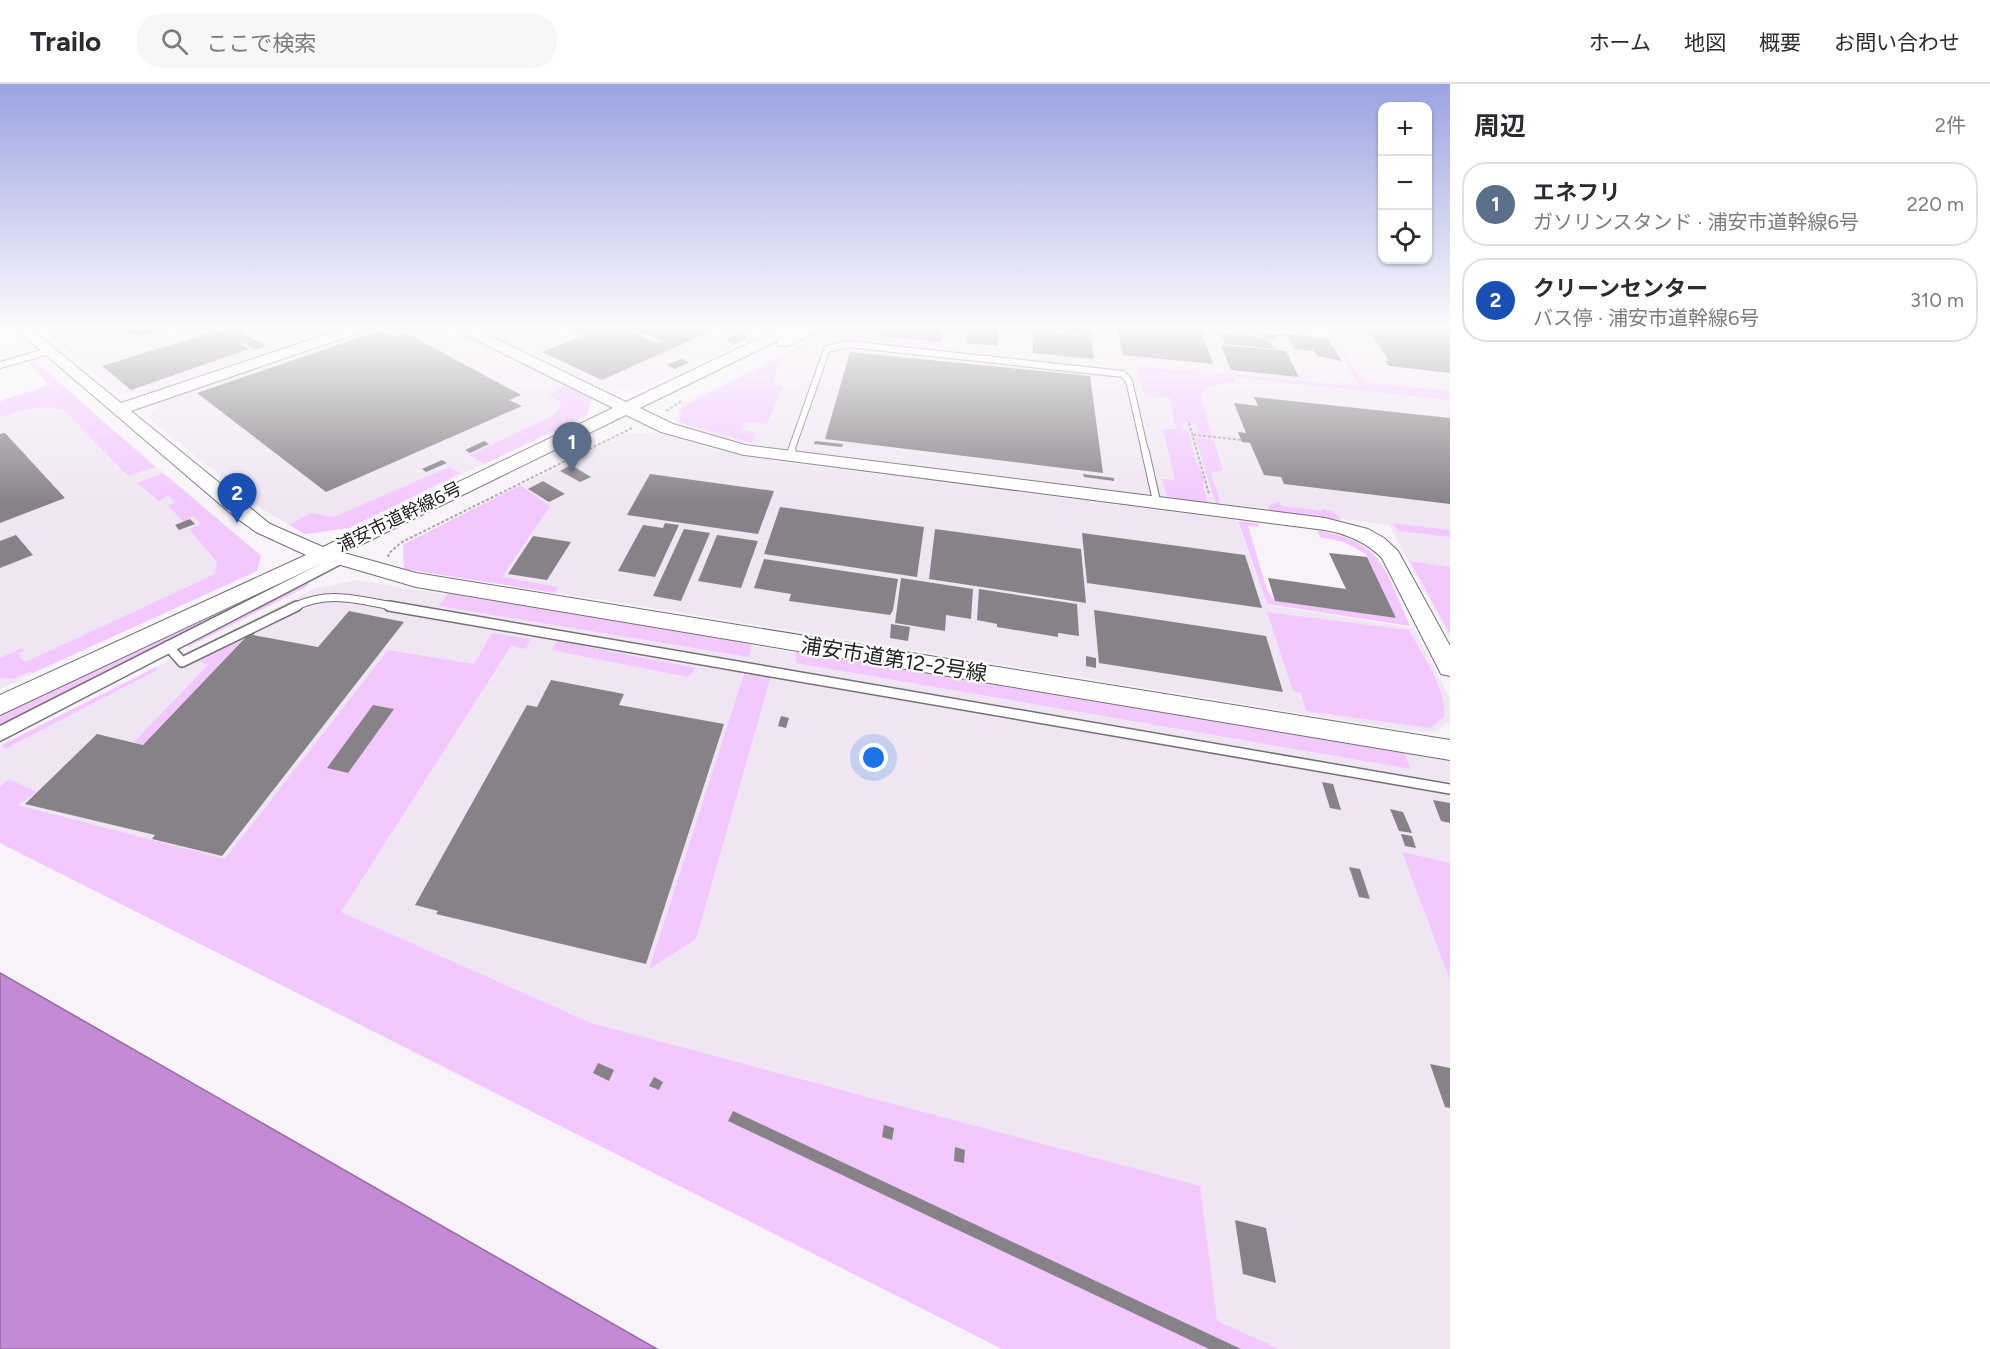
<!DOCTYPE html>
<html lang="ja">
<meta charset="utf-8">
<style>
:root{--surface:#fff;--page:#f7f7f7;--text:#2b2b33;--muted:#7c7c81;--line:#e1e1e2;--accent:#9944b1}
body{margin:0;font-family:Figtree,"Noto Sans JP",sans-serif;background:var(--page);color:var(--text)}
.controls{position:absolute;right:18px;top:18px;display:grid;overflow:hidden;border-radius:12px;box-shadow:0 2px 4px #0004}
.controls button{width:54px;height:54px;display:grid;place-items:center;padding:0;border:0;border-bottom:2px solid var(--line);background:var(--surface);color:var(--text);font:30px sans-serif}
.you{position:absolute;left:874px;top:674px;width:21px;height:21px;margin:-15px;border:4px solid #fff;border-radius:50%;background:#1a73e8;box-shadow:0 0 0 9px #1a73e833}
.badge{display:grid;place-items:center;width:39px;height:39px;border-radius:50%;background:var(--accent);color:#fff;font-size:20px;font-weight:700}
.pin{position:absolute;translate:-50% -50px;filter:drop-shadow(0 2px 3px #0008)}
.pin::after{content:'';position:absolute;top:32px;width:21px;height:18px;background:inherit;clip-path:polygon(0 0,100% 0,50% 100%)}
.list{margin:0;padding:0;list-style:none}
h2{display:flex;justify-content:space-between;align-items:center;height:78px;margin:0;padding:0 24px;font-size:26px}
h2 small{font-size:20px;font-weight:400;color:var(--muted)}
.list li{display:grid;grid-template-columns:39px 1fr auto;gap:18px;align-items:center;box-sizing:border-box;height:84px;margin:0 12px 12px;padding:0 12px;border:2px solid var(--line);border-radius:24px}
.list b{display:block;font-size:22px;white-space:nowrap}
.list p{margin:0;font-size:20px;white-space:nowrap;color:var(--muted)}
.list em{font-size:20px;font-style:normal;color:var(--muted)}
.icon{flex:none;width:33px;height:33px;fill:none;stroke:currentColor;stroke-width:2;stroke-linecap:round;stroke-linejoin:round}
.map{position:relative;flex:none;width:1450px;height:1265px;overflow:hidden}
header{display:flex;align-items:center;gap:36px;box-sizing:border-box;height:84px;padding:0 30px;background:var(--surface);border-bottom:2px solid var(--line)}
header strong{font-size:28px}
nav{display:flex;gap:33px;margin-inline-start:auto;font-size:21px}
.search{width:420px;height:54px;background:var(--page);display:flex;align-items:center;gap:15px;box-sizing:border-box;padding:0 21px;border-radius:24px;color:var(--muted);font-size:22px}
main{display:flex}
aside{flex:1;background:var(--surface)}
.map>svg:first-child{display:block}
.built{fill:#f0e6f3}
.green{fill:#f2c8ff}
.water{fill:#c58ad6;stroke:#946ba1;stroke-width:1.5}
.building{fill:#878288}
.lines{fill:none;stroke-linecap:round;stroke-linejoin:round}
.lane-far2-casing{stroke:#747075;stroke-width:8}
.lane-far1-casing{stroke:#747075;stroke-width:9}
.lane-casing{stroke:#747075;stroke-width:12}
.street-casing{stroke:#747075;stroke-width:3}
.secondary-casing{stroke:#747075;stroke-width:2}
.path{stroke:#aaa7ab;stroke-width:2;stroke-dasharray:3 2;stroke-linecap:butt}
.lane-far2{stroke:#fff;stroke-width:6}
.lane-far1{stroke:#fff;stroke-width:7}
.lane{stroke:#fff;stroke-width:9}
.street{fill:#fff;fill-rule:evenodd}
.secondary{fill:#fff;fill-rule:evenodd}
.labels{text-anchor:middle;dominant-baseline:central;stroke-width:4.5;stroke-linejoin:round;paint-order:stroke}
.far-street-label{font-size:18px;fill:#232224;stroke:#fff}
.street-label{font-size:21px;fill:#232224;stroke:#fff}
</style>
<header>
<strong>Trailo</strong>
<div class="search"><svg class="icon" aria-label="search" viewBox="0 0 24 24"><circle cx="10" cy="10" r="6"/><path d="M15 15l6 6"/></svg>ここで検索</div>
<nav><a>ホーム</a><a>地図</a><a>概要</a><a>お問い合わせ</a></nav>
</header>
<main>
<div class="map">
<svg width="1450" height="1265" viewBox="0 0 1450 1265">
<rect width="100%" height="100%" fill="#f8f3f9"/>
<path class="built" d="M37 242H352L156 308 118 309Z
M378 242H445L592 315 587 331 349 444 305 450 262 425 148 334 164 315Z
M472 242H777L642 305 608 307Z
M839 242H1192L1327 254 1320 242H1450V554L1389 441 774 364 725 355 675 339 678 322Z
M65 304 261 472 257 486 0 605V325Z
M661 348 713 365 775 377 1237 436 1267 521 1414 544 1449 613 1450 637 1435 648 1403 646 405 484V459L624 350Z
M358 496 1450 677V1265H1132L0 720V661L316 504Z"/>
<path class="green" d="M830 249 942 260 941 263 843 253 820 254Z
M1336 262 1340 263 1363 298 1450 307V316L1233 293 1235 298 1209 302 1200 312 1213 353 1194 350 1193 347 1199 348 1196 340 1182 338 1184 346 1189 347 1194 371 1204 396 1203 401 1208 419 1167 413 1162 395 1175 396 1163 345H1176L1170 314 1145 312 1137 282 1360 302Z
M783 272 771 301 783 303 767 340 745 338 742 346 755 349 752 359 679 338 682 323Z
M35 277 155 383 128 392 64 326C42 320 22 326 0 333V317L49 301 29 279Z
M566 302 592 315 587 331 484 380 469 371 554 331 561 323 559 317 548 311Z
M1195 353 1213 355 1223 386 1211 389 1220 417 1216 420Z
M449 383 460 389 349 444 305 450 289 441 311 429 334 433Z
M163 389 261 472 257 487 32 589 31 587 13 595 0 594V574L22 564 24 567 18 570 23 577H28L215 490 217 478 189 445 201 440 193 432 184 438 168 422 175 418 168 411 159 417 137 399Z
M520 401 550 422 502 493 558 503 555 509 404 485 403 461Z
M1279 418 1281 422 1323 427 1322 424 1335 429 1342 436 1269 427 1268 422Z
M1238 437 1258 439 1259 443 1248 442 1267 506 1275 517 1396 534 1366 470 1344 458 1320 453 1317 446C1335 450 1355 454 1370 467 1388 482 1400 521 1410 542L1267 520Z
M1392 439 1450 446V453L1399 447Z
M1410 477 1450 483V550Z
M308 496V501L304 504 188 563 184 559Z
M448 509 752 559 749 573 439 522Z
M251 514 253 515 0 647V629Z
M1267 528 1409 546C1421 569 1448 607 1444 633L1430 644 1306 627 1301 609 1293 607Z
M492 549 531 555 526 565 511 562 341 828 591 939 1200 1102 1217 1237 1279 1265H1002L0 759V703L9 695 37 708 18 721 225 775 388 566 474 580Z
M245 554 143 661 134 658 208 581 199 577Z
M557 557 696 584 688 593 552 566Z
M796 568 1404 668 1411 685 796 579Z
M156 583 157 586 5 665 2 661Z
M745 587 771 592 696 855 649 885Z
M1402 768 1450 779V896Z"/>
<path class="water" d="M0 889 657 1265H0Z"/>
<path class="building" d="M125 242H179L164 248 134 251 125 248Z
M232 242 254 256 241 260 249 265 131 306 102 282Z
M557 242H599L577 251Z
M607 242H617L658 259 662 257 625 242H722L602 296 542 268Z
M882 242H944L941 258 879 252Z
M968 242H999L998 262 966 259Z
M1062 242H1091L1092 252 1063 249Z
M1117 242 1199 243 1213 280 1123 271Z
M1365 242H1450V289L1389 282 1385 277H1389L1372 251H1368L1363 244 1367 245Z
M381 246 395 253 406 249 521 311 509 316 522 322 326 408 197 309Z
M1033 247 1091 253 1094 275 1033 269Z
M1261 248 1275 249 1278 255 1264 254 1277 265 1225 260 1221 249 1264 254Z
M738 250 748 254 735 260 726 256Z
M1286 250 1327 254 1342 277 1317 272 1312 264V267L1294 265Z
M256 256 266 262 255 266 246 260Z
M1221 261 1286 267 1299 293 1231 286Z
M850 268 1090 292 1103 389 825 355Z
M681 275 689 278 675 285 667 281Z
M1254 313 1450 334V420L1284 400 1281 393 1264 391 1250 359 1242 358 1238 348 1246 349 1234 319 1258 322Z
M5 349 65 414 0 439V350Z
M484 357 489 360 470 369 465 366Z
M815 357 843 360 842 363 814 360Z
M442 376 447 379 426 388 422 385Z
M571 381 591 393 580 398 560 387Z
M650 390 774 407 758 450 627 431Z
M1083 390 1114 394V397L1084 393Z
M543 397 565 410 549 418 528 405Z
M780 423 924 443 917 493 764 470Z
M190 435 195 440 179 446 175 441Z
M665 439 679 441 655 493 618 487 643 441 663 444Z
M684 445 710 449 681 517 653 512Z
M935 445 1081 465 1086 519 929 495Z
M1082 449 1245 471 1262 524 1087 499Z
M16 451 33 471 0 484V457Z
M717 451 758 457 741 504 698 497Z
M533 452 571 458 547 496 508 490Z
M1329 469 1367 473 1396 534 1275 517 1268 494 1346 505Z
M764 475 898 495 893 526 890 531 789 517 791 510 754 504Z
M901 494 973 505 971 535 946 531 945 547 895 539Z
M979 505 1077 520 1079 552 1058 549V553L997 543V540L977 536Z
M1094 526 1266 552 1283 608 1099 579Z
M349 527 404 538 222 772 152 755 155 751 25 720 97 650 143 661 248 551 232 548 235 545 256 547 253 551 318 563Z
M891 540 910 543 908 557 890 554Z
M1086 572 1096 574V584L1086 582Z
M551 596 624 610 619 621 724 640 646 880 436 830 438 827 415 821 527 621 537 623Z
M373 621 394 625 348 689 327 684Z
M781 632 789 634 786 644 778 642Z
M1322 698 1333 700 1341 726 1330 724Z
M1433 716 1450 719V739L1441 737Z
M1390 725 1403 728 1412 749 1399 747Z
M1401 750 1412 752 1416 764 1405 762Z
M1349 783 1360 785 1370 815 1359 813Z
M598 979 614 986 609 997 593 989Z
M1430 980 1450 984V1024L1445 1023Z
M654 993 663 998 659 1006 649 1002Z
M733 1027 1241 1265H1209L728 1037Z
M884 1041 894 1044 892 1056 882 1053Z
M955 1063 965 1066 964 1079 954 1077Z
M1235 1136 1266 1144 1276 1199 1243 1190Z"/>
<g class="lines">
<defs>
<path id="lane-far2" d="M0 281 49 267
M791 367 827 265 847 260 1123 290 1129 297 1145 367"/>
<path id="lane-far1" d="M1145 366 1157 419
M789 373 792 366
M294 523C331 505 360 517 398 523"/>
<path id="lane" d="M389 522 1450 705
M168 562 182 578 297 522"/>
<path id="street" d="M340 470 347 475 345 478 0 657V642Z"/>
<path id="secondary" d="M12 242H27L121 319 352 242H372L370 245 131 327 270 440 323 463 613 324 454 245 452 242H470L626 318 785 242H803L801 245 808 242H826L824 245 788 262H778L777 257 640 324 673 340 745 361 1325 434 1368 445 1384 454 1398 467 1450 562V592L1441 590 1438 584 1382 474C1366 458 1347 450 1325 446L744 371 661 348 626 331 344 469 416 489 1450 656V676L416 503 327 477 0 631V611L306 471 256 448 235 433Z
M1223 242H1314C1299 259 1251 248 1230 246Z"/>
</defs>
<use href="#lane-far2" class="lane-far2-casing"/>
<use href="#lane-far1" class="lane-far1-casing"/>
<use href="#lane" class="lane-casing"/>
<use href="#street" class="street-casing"/>
<use href="#secondary" class="secondary-casing"/>
<path class="path" d="M666 327 682 317
M1189 339 1209 410
M1193 351 1242 356
M388 473 389 469 402 458 632 344"/>
<use href="#lane-far2" class="lane-far2"/>
<use href="#lane-far1" class="lane-far1"/>
<use href="#lane" class="lane"/>
<use href="#street" class="street"/>
<use href="#secondary" class="secondary"/>
</g>
<linearGradient id="sky" x2="0" y2="1"><stop stop-color="#9aa3e1"/><stop offset="0.58" stop-color="#fcfafc"/><stop offset="1" stop-color="#fcfafc" stop-opacity="0"/></linearGradient>
<rect width="1450" height="419" fill="url(#sky)"/>
<g class="labels">
<g class="far-street-label">
<text transform="translate(399 433) rotate(-26)">浦安市道幹線6号</text>
</g>
<g class="street-label">
<text transform="translate(894 575) rotate(9)">浦安市道第12-2号線</text>
</g>
</g>
</svg>
<div class="controls">
<button>+</button>
<button>−</button>
<button><svg class="icon" aria-label="locate" viewBox="0 0 24 24"><circle cx="12" cy="12" r="6"/><path d="M12 2v4M12 18v4M2 12h4M18 12h4"/></svg></button>
</div>
<div class="you"></div>
<div class="pin badge" style="left:572px;top:388px;background:#5c6f8a">1</div>
<div class="pin badge" style="left:237px;top:439px;background:#1a4fb4">2</div>
</div>
<aside>
<h2>周辺<small>2件</small></h2>
<ul class="list">
<li><span class="badge" style="background:#5c6f8a">1</span><div><b>エネフリ</b><p>ガソリンスタンド · 浦安市道幹線6号</p></div><em>220 m</em></li>
<li><span class="badge" style="background:#1a4fb4">2</span><div><b>クリーンセンター</b><p>バス停 · 浦安市道幹線6号</p></div><em>310 m</em></li>
</ul>
</aside>
</main>
